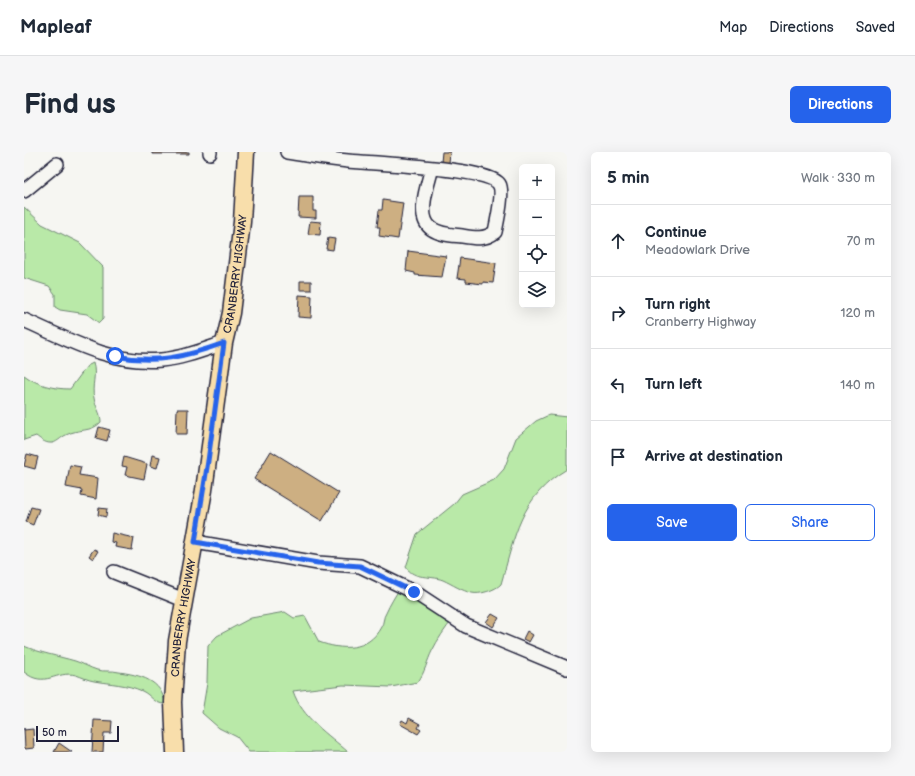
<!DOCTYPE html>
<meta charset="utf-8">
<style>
:root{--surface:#fff;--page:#f6f6f7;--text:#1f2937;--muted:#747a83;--line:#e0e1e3;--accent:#2563eb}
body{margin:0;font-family:"Balsamiq Sans",sans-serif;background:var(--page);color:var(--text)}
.controls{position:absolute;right:12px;top:12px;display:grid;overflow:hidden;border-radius:6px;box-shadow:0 4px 16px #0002}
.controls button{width:36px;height:36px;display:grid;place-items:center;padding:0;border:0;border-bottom:1px solid var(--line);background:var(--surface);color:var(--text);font:20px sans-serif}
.scale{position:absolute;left:12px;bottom:10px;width:83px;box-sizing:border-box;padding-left:4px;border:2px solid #22223b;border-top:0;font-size:11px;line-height:14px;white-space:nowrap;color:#22223b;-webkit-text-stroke:3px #f6f6f2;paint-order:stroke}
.stop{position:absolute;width:12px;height:12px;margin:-9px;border:3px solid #2563eb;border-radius:50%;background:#fff}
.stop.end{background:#2563eb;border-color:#fff;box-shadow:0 1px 4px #0008}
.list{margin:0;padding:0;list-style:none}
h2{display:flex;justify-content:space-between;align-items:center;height:52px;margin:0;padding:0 16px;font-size:17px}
h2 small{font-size:13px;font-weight:400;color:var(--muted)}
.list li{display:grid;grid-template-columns:26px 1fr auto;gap:12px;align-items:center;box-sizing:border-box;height:72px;padding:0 16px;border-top:1px solid var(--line)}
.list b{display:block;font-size:15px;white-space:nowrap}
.list p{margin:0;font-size:13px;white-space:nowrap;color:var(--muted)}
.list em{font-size:13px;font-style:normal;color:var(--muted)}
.actions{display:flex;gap:8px;padding:12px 16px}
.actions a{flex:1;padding:9px 0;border:1px solid var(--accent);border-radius:6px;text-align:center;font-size:14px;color:var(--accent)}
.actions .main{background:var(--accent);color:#fff}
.icon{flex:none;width:22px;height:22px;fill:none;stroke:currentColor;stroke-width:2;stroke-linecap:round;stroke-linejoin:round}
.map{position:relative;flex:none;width:543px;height:600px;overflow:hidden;border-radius:6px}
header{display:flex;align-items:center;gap:24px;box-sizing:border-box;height:56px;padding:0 20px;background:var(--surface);border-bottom:1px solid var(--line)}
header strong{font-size:19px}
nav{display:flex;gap:22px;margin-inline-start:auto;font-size:14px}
.intro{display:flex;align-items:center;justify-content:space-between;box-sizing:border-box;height:96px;padding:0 24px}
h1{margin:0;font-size:28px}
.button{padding:10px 18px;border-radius:6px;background:var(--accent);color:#fff;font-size:14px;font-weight:700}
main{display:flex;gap:24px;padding:0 24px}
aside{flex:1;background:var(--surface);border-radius:6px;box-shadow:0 4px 16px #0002}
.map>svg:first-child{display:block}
.green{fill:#b9e9a8;stroke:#6e8672}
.building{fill:#cdaf82;stroke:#22223b}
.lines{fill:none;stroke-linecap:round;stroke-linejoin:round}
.minor-casing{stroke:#22223b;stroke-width:16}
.major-casing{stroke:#22223b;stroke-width:19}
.minor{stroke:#f6f6f2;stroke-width:13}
.major{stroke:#f8deab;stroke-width:16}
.route{stroke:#2563eb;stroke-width:5}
.labels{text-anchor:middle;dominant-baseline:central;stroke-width:4;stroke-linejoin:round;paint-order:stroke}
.street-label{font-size:11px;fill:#22223b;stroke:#f6f6f2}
</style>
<header>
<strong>Mapleaf</strong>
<nav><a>Map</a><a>Directions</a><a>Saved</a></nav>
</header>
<div class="intro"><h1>Find us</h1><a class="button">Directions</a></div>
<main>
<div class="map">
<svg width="543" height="600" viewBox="0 0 543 600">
<rect width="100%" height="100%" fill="#f6f6f2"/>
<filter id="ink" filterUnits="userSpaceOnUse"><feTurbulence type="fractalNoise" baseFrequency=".025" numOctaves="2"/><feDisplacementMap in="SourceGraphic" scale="8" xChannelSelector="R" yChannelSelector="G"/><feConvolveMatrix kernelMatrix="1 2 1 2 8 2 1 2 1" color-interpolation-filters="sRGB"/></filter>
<g filter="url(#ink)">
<path class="green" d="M0 55 18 72 56 91 79 115V167L75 171 63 162 36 158 31 155V142L25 134 0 126Z
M69 211C73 223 67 234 70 246 71 254 77 261 77 270 67 281 55 276 42 283 37 285 32 292 26 291 21 291 16 287 12 284L0 288V223C13 233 30 237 46 237L63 214Z
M525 263 543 265V317C496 345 491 384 477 432 472 438 455 443 448 441 438 439 428 432 419 428 406 423 390 428 382 415L393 382 430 352 438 342 470 328 480 317 492 286 512 269Z
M376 436 429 467C421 477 414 487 408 499 403 509 401 520 394 530L367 535 319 533 269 539C278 566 304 582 324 600H225L213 585 195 576 178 561 183 531 184 494 193 484 227 466 261 460 270 466 281 464 295 490C317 498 344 500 357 475 360 471 359 465 362 461 366 452 371 444 376 436Z
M0 494C16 501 34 504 51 509 58 511 66 516 73 518 80 520 88 518 95 520 116 523 138 528 141 552 130 552 127 543 118 539 103 532 86 532 70 529 64 528 58 525 52 523 32 518 21 537 0 520Z"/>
<path class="building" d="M128 0H165V2H128Z
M418 0H426L425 11 417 10Z
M275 45H289V59H292V66L274 65Z
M359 48 379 51 374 87 355 84 356 75H353L355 58H358Z
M286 69 297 70 296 83 284 82Z
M304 86 311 87 309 98 302 97Z
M384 99 422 104 418 125 391 123V121L382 119Z
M436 106 472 111 469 131 459 130V132L442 130V127L433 126Z
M276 129H287V138H276Z
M275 143 288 144 287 166 274 165Z
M153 257H164L163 282H152Z
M75 275 86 278 83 289 72 286Z
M247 299 315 341 298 369 230 327Z
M3 302 14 305 11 317 0 314Z
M128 303 136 305 133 316 126 314Z
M100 305 123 312 120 327 101 323 103 315 98 314Z
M46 313 57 315 55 323 74 326 72 347 57 344 58 338 42 335Z
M7 355 15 357 9 373 2 370Z
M75 356 83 357 82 365 74 363Z
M88 381 110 386 108 398 91 395 92 391 87 390Z
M70 397 74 399 69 407 65 404Z
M468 462 475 466 469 475 462 470Z
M503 479 509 483 505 490 499 487Z
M385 566 396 572 394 576 397 578 394 582 376 572 378 568 383 571Z
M70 568 88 569 87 581H80L79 600H68Z
M0 576V578L9 577 10 596 1 597Z
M35 591 48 600H30Z"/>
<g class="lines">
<defs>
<path id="minor" d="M186 0V1
M263 0C283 3 303 7 324 9 347 11 465 16 475 32 480 39 473 70 471 80 461 88 450 86 438 84 429 83 417 83 408 77 391 66 404 32 408 16
M0 39 33 12
M0 168C43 187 88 213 137 208 159 206 179 198 200 191
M171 390 294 411 336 414 390 440 442 474 543 516
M90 420 160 448"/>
<g id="major">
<path id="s1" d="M151 600 149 550 153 489 180 338 200 191 207 161 218 70 222 0"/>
</g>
</defs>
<use href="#minor" class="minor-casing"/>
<use href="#major" class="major-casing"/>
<use href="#minor" class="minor"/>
<use href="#major" class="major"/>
</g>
</g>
<g class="lines" filter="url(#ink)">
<path class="route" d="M91 204C132 212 161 205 200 191L184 309 171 390 294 411 336 414 390 440"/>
</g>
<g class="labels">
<g class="street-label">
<text stroke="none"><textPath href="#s1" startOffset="483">CRANBERRY HIGHWAY</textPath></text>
<text stroke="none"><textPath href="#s1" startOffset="135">CRANBERRY HIGHWAY</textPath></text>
</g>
</g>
</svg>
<div class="controls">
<button>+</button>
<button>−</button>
<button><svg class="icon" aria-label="locate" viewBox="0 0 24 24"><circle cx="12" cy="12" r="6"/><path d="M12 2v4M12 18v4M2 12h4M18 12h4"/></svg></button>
<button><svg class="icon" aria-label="layers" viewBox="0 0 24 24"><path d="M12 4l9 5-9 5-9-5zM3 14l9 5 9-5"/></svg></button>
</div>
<div class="scale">50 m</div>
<div class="stop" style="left:91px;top:204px"></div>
<div class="stop end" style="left:390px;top:440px"></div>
</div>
<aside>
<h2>5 min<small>Walk · 330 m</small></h2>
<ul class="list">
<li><svg class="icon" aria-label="ahead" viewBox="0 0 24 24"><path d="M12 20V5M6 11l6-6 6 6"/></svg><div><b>Continue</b><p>Meadowlark Drive</p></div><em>70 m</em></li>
<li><svg class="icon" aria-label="right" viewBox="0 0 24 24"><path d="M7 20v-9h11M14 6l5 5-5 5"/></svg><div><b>Turn right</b><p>Cranberry Highway</p></div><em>120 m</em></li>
<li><svg class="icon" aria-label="left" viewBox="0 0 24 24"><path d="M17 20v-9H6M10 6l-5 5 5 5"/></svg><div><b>Turn left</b></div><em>140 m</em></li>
<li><svg class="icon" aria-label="arrive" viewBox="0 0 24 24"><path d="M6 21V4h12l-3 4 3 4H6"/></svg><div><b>Arrive at destination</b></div></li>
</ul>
<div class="actions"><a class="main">Save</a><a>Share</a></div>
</aside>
</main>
